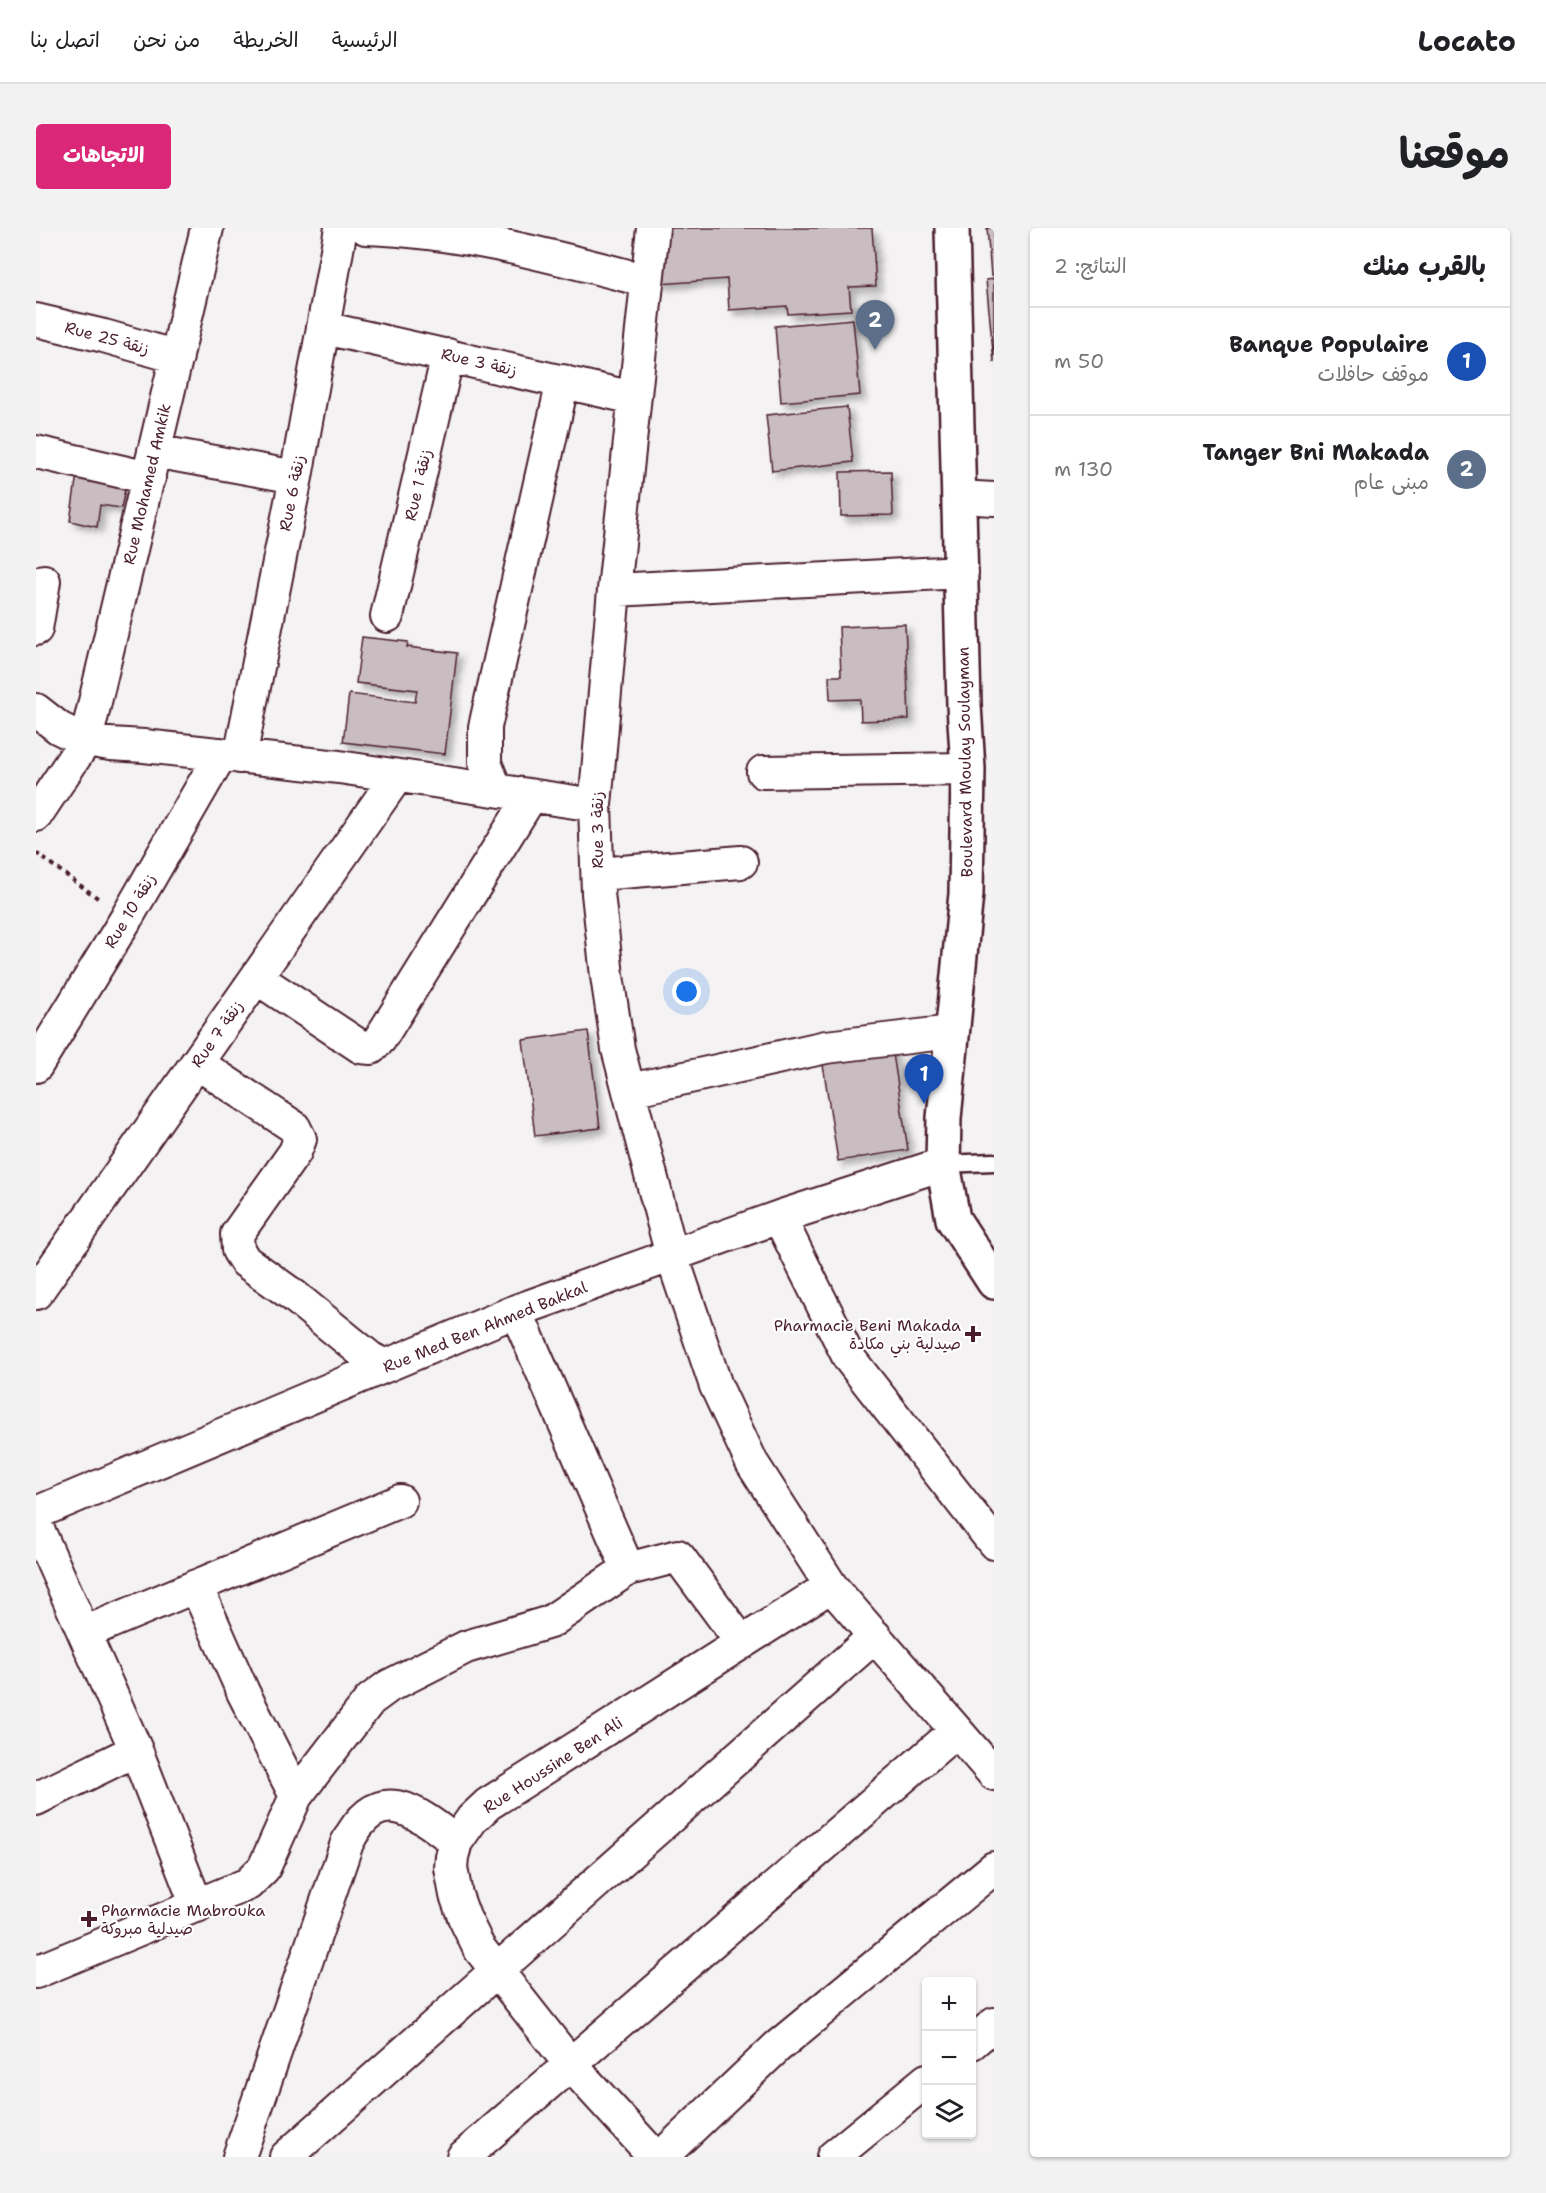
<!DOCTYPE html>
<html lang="ar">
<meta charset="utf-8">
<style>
:root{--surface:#fff;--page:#f2f2f2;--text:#202124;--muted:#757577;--line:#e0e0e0;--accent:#db2777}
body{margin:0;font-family:"Shantell Sans","Playpen Sans Arabic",sans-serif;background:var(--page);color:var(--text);direction:rtl}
.controls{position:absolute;right:18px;bottom:18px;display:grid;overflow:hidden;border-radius:6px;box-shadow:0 2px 4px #0004}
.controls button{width:54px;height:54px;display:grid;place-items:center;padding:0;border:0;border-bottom:2px solid var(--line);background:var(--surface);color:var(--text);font:30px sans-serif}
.you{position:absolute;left:651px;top:764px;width:21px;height:21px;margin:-15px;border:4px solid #fff;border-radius:50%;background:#1a73e8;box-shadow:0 0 0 9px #1a73e833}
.badge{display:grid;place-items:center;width:39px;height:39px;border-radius:50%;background:var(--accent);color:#fff;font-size:20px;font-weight:700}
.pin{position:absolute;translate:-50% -50px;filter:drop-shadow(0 2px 3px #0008)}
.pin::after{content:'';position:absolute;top:32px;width:21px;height:18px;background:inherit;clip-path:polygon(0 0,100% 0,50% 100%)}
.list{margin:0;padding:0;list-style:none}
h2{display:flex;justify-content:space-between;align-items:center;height:78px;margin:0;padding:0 24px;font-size:26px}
h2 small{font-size:20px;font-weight:400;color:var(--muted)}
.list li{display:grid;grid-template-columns:39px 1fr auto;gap:18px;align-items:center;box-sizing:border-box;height:108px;padding:0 24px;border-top:2px solid var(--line)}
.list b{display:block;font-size:22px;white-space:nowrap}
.list p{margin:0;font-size:20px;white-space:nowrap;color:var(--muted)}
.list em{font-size:20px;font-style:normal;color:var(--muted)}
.icon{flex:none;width:33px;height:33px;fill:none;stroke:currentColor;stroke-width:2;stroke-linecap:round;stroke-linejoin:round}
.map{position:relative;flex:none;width:958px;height:1929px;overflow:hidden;direction:ltr;border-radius:6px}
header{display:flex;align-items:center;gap:36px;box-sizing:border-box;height:84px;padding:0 30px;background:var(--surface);border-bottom:2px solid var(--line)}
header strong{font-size:28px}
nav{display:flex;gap:33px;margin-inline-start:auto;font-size:21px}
.intro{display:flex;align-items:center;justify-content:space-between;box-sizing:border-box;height:144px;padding:0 36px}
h1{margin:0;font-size:42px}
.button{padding:15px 27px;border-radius:6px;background:var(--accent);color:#fff;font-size:21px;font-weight:700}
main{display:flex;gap:36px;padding:0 36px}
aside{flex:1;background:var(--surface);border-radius:6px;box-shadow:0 2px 4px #0004}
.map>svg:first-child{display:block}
.building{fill:#cabdc1;stroke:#4a1f2b;stroke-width:1.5;filter:url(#shadow)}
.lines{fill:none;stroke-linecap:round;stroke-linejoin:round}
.lane-casing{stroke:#4a1f2b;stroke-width:21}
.street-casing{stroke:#4a1f2b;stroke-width:36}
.secondary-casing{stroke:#4a1f2b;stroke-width:38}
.path{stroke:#4a1f2b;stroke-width:4;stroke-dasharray:4.5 4.5;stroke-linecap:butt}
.lane{stroke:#fff;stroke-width:16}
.street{stroke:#fff;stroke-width:32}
.secondary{stroke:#fff;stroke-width:33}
.poi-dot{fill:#4a1f2b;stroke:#fff;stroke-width:2}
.labels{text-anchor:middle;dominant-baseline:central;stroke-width:4.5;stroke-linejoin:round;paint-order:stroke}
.street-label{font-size:16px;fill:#4a1f2b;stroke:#fff}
.poi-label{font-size:16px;fill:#4a1f2b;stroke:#fff;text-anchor:end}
</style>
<header>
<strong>Locato</strong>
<nav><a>الرئيسية</a><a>الخريطة</a><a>من نحن</a><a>اتصل بنا</a></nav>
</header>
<div class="intro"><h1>موقعنا</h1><a class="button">الاتجاهات</a></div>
<main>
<aside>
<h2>بالقرب منك<small>النتائج: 2</small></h2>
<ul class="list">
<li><span class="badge" style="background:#1a4fb4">1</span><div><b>Banque Populaire</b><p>موقف حافلات</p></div><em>50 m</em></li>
<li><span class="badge" style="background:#5c6f8a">2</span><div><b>Tanger Bni Makada</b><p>مبنى عام</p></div><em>130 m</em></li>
</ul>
</aside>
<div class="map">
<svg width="958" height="1929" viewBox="0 0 958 1929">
<defs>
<filter id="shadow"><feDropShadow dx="5.5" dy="5.5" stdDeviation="3" flood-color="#0004"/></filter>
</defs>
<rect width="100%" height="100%" fill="#f4f2f2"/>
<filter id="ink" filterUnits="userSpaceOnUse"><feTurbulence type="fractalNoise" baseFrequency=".0167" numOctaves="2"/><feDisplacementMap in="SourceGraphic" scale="12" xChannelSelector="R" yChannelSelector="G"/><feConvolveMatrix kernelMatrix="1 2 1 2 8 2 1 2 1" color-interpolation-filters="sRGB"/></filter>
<g filter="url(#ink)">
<path class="building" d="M618 0H836L840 58 813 59 815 82 752 86 751 78 693 82 691 51 623 56Z
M951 0H958V48H955Z
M958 51V134L950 52Z
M817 91 824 167 745 174 739 98Z
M811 179 817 234 736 243 730 187Z
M855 243 857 287 805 288 804 244Z
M41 246 90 257 85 280 64 277 61 299 34 293Z
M869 396 873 491 825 493 824 471 794 472 793 448H805L803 399Z
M326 409 372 414 371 419 421 425 409 526 307 514 313 466 379 474 381 462 320 455Z
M552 803 564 900 499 908 487 812Z
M855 813 872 922 802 933 785 824Z"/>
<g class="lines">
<defs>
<path id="lane" d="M907 936 958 934"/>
<path id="street" d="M330 0C426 3 519 29 611 53
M617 0 578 362 559 577 562 665 571 748 582 821 636 1028 680 1158 716 1235 795 1358 958 1546
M0 92 68 108 141 129
M288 100 598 170
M118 223 260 249
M0 224 113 250
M923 269 958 271
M578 362 926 344
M351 388 412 127
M0 401 8 353
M0 482 23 500 37 507 50 512 74 516 108 518 303 539 559 577
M204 529 260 249 305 0
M727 544 932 541
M460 562 449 535V499L527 153
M0 587 50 512 171 0
M562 646 705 634
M221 750 325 819 335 820 344 811 495 568
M161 835 258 899 264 911 259 924 201 1006 202 1022 209 1033 258 1068 334 1130 349 1138
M0 838 90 691 185 526
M594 862 790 819 916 804
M743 989 813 1130 958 1315
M0 1065 361 548
M480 1083 592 1341
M0 1285 480 1083 743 989 907 936
M0 1297 100 1522 161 1678
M160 1358 207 1464 260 1568
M48 1405 364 1273
M0 1571 100 1522
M0 1744 212 1656 228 1640 260 1568 334 1472 353 1458 430 1419 514 1394 592 1341 642 1328 706 1415
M936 1815 958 1796
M203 1929 311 1615C342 1553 379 1582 420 1614
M250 1929 839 1408
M427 1929 920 1503
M619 1929 535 1837 443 1720 428 1689 420 1667 415 1640 416 1629 420 1614 436 1591 452 1576 795 1358
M625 1929 741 1819 958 1640
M797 1929 891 1852"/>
<path id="secondary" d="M916 0 928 477 932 541 930 666 908 890 907 936 917 991 958 1054"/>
</defs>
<use href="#lane" class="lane-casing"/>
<use href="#street" class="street-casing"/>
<use href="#secondary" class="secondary-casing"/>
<path class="path" d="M0 625 63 671"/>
<use href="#lane" class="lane"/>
<use href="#street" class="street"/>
<use href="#secondary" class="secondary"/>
</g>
</g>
<g class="poi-dot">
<path d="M934 1097h6v6h6v6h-6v6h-6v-6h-6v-6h6z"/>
<path d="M50 1682h6v6h6v6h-6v6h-6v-6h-6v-6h6z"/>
</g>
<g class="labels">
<g class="street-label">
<text transform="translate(71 110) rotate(15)">Rue 25 زنقة</text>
<text transform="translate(443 134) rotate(13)">Rue 3 زنقة</text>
<text transform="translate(111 256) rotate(-77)">Rue Mohamed Amkik</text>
<text transform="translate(382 257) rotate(-77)">Rue 1 زنقة</text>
<text transform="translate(256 265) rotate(-79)">Rue 6 زنقة</text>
<text transform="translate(929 534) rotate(-91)">Boulevard Moulay Soulayman</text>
<text transform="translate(561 602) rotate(-90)">Rue 3 زنقة</text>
<text transform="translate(94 683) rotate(-59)">Rue 10 زنقة</text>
<text transform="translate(181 806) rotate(-55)">Rue 7 زنقة</text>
<text transform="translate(449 1099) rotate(-22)">Rue Med Ben Ahmed Bakkal</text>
<text transform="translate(517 1537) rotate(-33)">Rue Houssine Ben Ali</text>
</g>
<g class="poi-label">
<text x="925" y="1097">Pharmacie Beni Makada<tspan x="925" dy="18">صيدلية بني مكادة</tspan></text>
<text x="65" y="1682" text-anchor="start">Pharmacie Mabrouka<tspan x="65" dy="18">صيدلية مبروكة</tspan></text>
</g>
</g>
</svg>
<div class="controls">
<button>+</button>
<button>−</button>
<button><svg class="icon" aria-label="layers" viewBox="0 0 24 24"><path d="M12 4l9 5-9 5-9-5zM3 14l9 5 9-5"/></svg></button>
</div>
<div class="you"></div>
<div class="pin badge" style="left:888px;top:876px;background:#1a4fb4">1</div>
<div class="pin badge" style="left:839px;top:122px;background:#5c6f8a">2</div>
</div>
</main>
